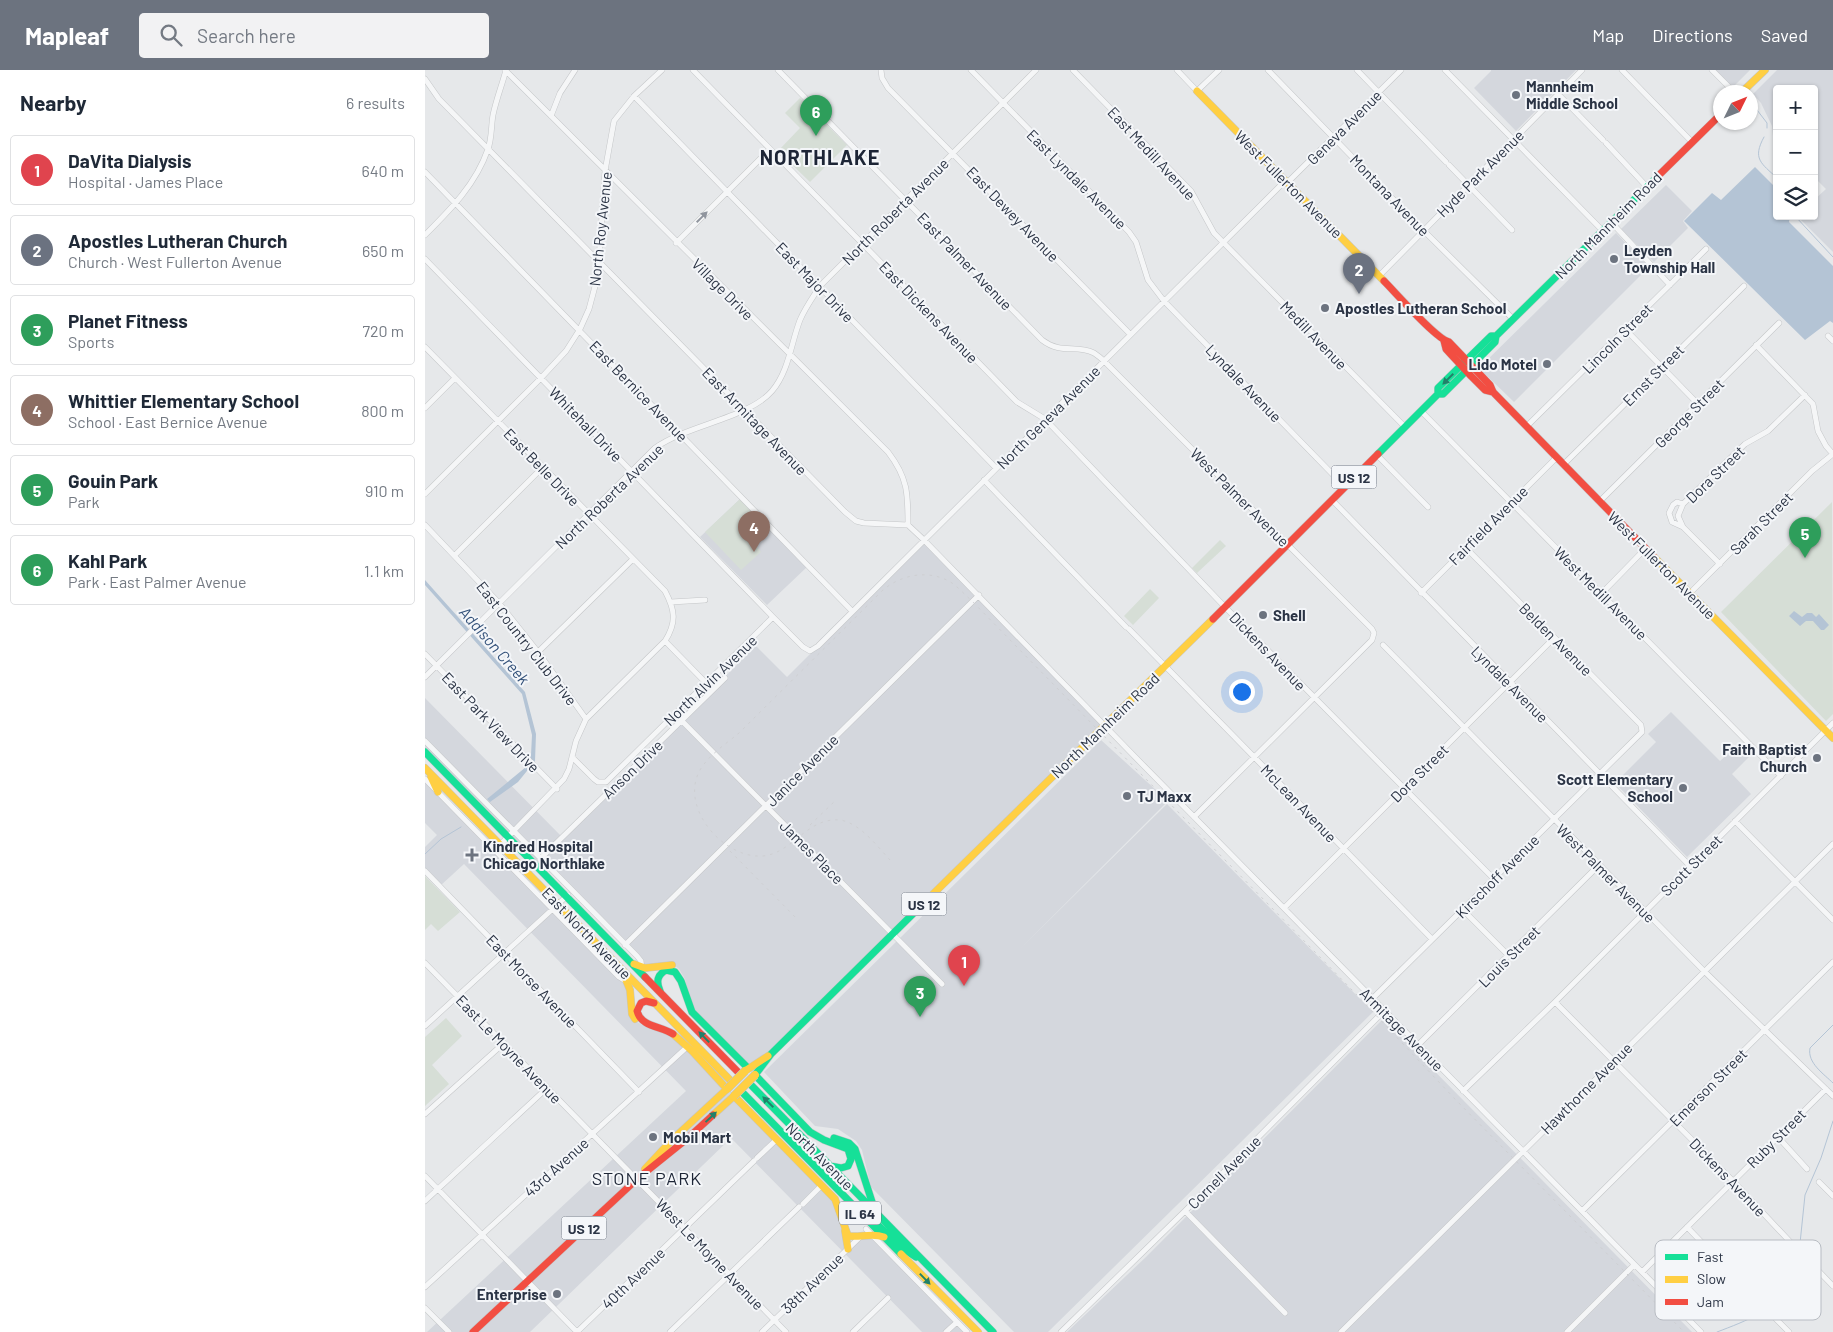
<!DOCTYPE html>
<meta charset="utf-8">
<style>
:root{--surface:#fff;--page:#f2f2f3;--text:#1f2937;--muted:#747a83;--line:#e0e1e3;--accent:#6c737f}
body{margin:0;font-family:Barlow,sans-serif;background:var(--page);color:var(--text)}
.controls{position:absolute;right:15px;top:15px;display:grid;overflow:hidden;border-radius:5px;box-shadow:0 1px 4px #0004}
.controls button{width:45px;height:45px;display:grid;place-items:center;padding:0;border:0;border-bottom:1px solid var(--line);background:var(--surface);color:var(--text);font:25px sans-serif}
.compass{position:absolute;left:1288px;top:15px;width:45px;height:45px;border-radius:50%;background:var(--surface);box-shadow:0 1px 4px #0004;rotate:47deg}
.you{position:absolute;left:816px;top:621px;width:18px;height:18px;margin:-12px;border:4px solid #fff;border-radius:50%;background:#1a73e8;box-shadow:0 0 0 8px #1a73e833}
.badge{display:grid;place-items:center;width:32px;height:32px;border-radius:50%;background:var(--accent);color:#fff;font-size:16px;font-weight:700}
.pin{position:absolute;translate:-50% -41px;filter:drop-shadow(0 1px 2px #0008)}
.pin::after{content:'';position:absolute;top:26px;width:18px;height:15px;background:inherit;clip-path:polygon(0 0,100% 0,50% 100%)}
.list{margin:0;padding:0;list-style:none}
h2{display:flex;justify-content:space-between;align-items:center;height:65px;margin:0;padding:0 20px;font-size:21px}
h2 small{font-size:16px;font-weight:400;color:var(--muted)}
.list li{display:grid;grid-template-columns:32px 1fr auto;gap:15px;align-items:center;box-sizing:border-box;height:70px;margin:0 10px 10px;padding:0 10px;border:1px solid var(--line);border-radius:5px}
.list b{display:block;font-size:19px;white-space:nowrap}
.list p{margin:0;font-size:16px;white-space:nowrap;color:var(--muted)}
.list em{font-size:16px;font-style:normal;color:var(--muted)}
.icon{flex:none;width:28px;height:28px;fill:none;stroke:currentColor;stroke-width:2;stroke-linecap:round;stroke-linejoin:round}
.map{position:relative;flex:none;width:1408px;height:1262px;overflow:hidden}
header{display:flex;align-items:center;gap:30px;box-sizing:border-box;height:70px;padding:0 25px;background:var(--accent);color:#fff}
header strong{font-size:24px}
nav{display:flex;gap:28px;margin-inline-start:auto;font-size:18px}
.search{width:350px;height:45px;background:var(--page);display:flex;align-items:center;gap:12px;box-sizing:border-box;padding:0 18px;border-radius:5px;color:var(--muted);font-size:19px}
main{display:flex}
aside{flex:1;background:var(--surface)}
.map>svg:first-child{display:block}
.built{fill:#d4d7dd}
.green{fill:#d6ded6}
.water{fill:#b4c4d5}
.lines{fill:none;stroke-linecap:round;stroke-linejoin:round}
.stream{stroke:#b4c4d5;stroke-width:1}
.street-casing{stroke:#c4c6c8;stroke-width:6}
.fast-casing{stroke:#c4c6c8;stroke-width:8}
.slow-casing{stroke:#c4c6c8;stroke-width:8}
.jam-casing{stroke:#c4c6c8;stroke-width:8}
.street{stroke:#f5f6f7;stroke-width:5}
.fast{stroke:#16e098;stroke-width:7}
.slow{stroke:#ffcf43;stroke-width:7}
.jam{stroke:#f24e42;stroke-width:7}
.rail{stroke:#cecfd2;stroke-width:1;stroke-dasharray:2.5 5;stroke-linecap:butt}
.slow-bridge-casing{stroke:#c2c5c8;stroke-width:9;stroke-linecap:butt}
.slow-bridge{stroke:#ffcf43;stroke-width:8}
.oneway{fill:#90959e}
.oneway2{fill:#22816a}
.poi-dot{fill:#6c737f;stroke:#f4f6f9;stroke-width:2}
.labels{text-anchor:middle;dominant-baseline:central;stroke-width:4;stroke-linejoin:round;paint-order:stroke}
.shield{fill:#f4f6f9;stroke:#676e7b;stroke-width:1}
.shield-label{font-size:14px;font-weight:bold;fill:#2b3445}
.poi-label{font-size:15px;font-weight:bold;fill:#2b3445;stroke:#f4f6f9;text-anchor:start}
.street-label{font-size:15px;fill:#2b3445;stroke:#f4f6f9}
.water-label{font-size:16px;font-style:italic;fill:#34527a;stroke:#f4f6f9}
.quarter-label{font-size:18px;letter-spacing:1px;fill:#1d2536;stroke:#f4f6f9}
.district-label{font-size:20px;font-weight:bold;letter-spacing:1px;fill:#1d2536;stroke:#f4f6f9}
.key{fill:#f4f6f9;stroke:#b8bcc3;stroke-width:1}
.key-label{font-size:14px;fill:#2b3445}
</style>
<header>
<strong>Mapleaf</strong>
<div class="search"><svg class="icon" aria-label="search" viewBox="0 0 24 24"><circle cx="10" cy="10" r="6"/><path d="M15 15l6 6"/></svg>Search here</div>
<nav><a>Map</a><a>Directions</a><a>Saved</a></nav>
</header>
<main>
<aside>
<h2>Nearby<small>6 results</small></h2>
<ul class="list">
<li><span class="badge" style="background:#e0444e">1</span><div><b>DaVita Dialysis</b><p>Hospital · James Place</p></div><em>640 m</em></li>
<li><span class="badge" style="background:#6b7280">2</span><div><b>Apostles Lutheran Church</b><p>Church · West Fullerton Avenue</p></div><em>650 m</em></li>
<li><span class="badge" style="background:#2e9e5b">3</span><div><b>Planet Fitness</b><p>Sports</p></div><em>720 m</em></li>
<li><span class="badge" style="background:#8d6e63">4</span><div><b>Whittier Elementary School</b><p>School · East Bernice Avenue</p></div><em>800 m</em></li>
<li><span class="badge" style="background:#2e9e5b">5</span><div><b>Gouin Park</b><p>Park</p></div><em>910 m</em></li>
<li><span class="badge" style="background:#2e9e5b">6</span><div><b>Kahl Park</b><p>Park · East Palmer Avenue</p></div><em>1.1 km</em></li>
</ul>
</aside>
<div class="map">
<svg width="1408" height="1262" viewBox="0 0 1408 1262">
<rect width="100%" height="100%" fill="#e6e8ea"/>
<path class="built" d="M1066 0H1151L1091 61 1049 18 1066 1Z
M1290 0H1325L1310 15H1305Z
M1352 0H1408V182L1373 147 1389 146V130L1401 119 1389 107V19H1352V69L1348 66 1347 56 1336 33 1328 24Z
M1241 115 1267 141 1258 151 1263 158 1229 192 1196 159Z
M1191 163 1224 197 1089 332 1056 300V296Z
M315 429 382 497 342 535 275 467Z
M499 470 679 655 327 1003 273 948 265 933 260 909 254 899 250 896 220 898 216 891 115 789 108 792 0 682V628L137 767 331 576 362 607Z
M1246 642 1295 691 1314 674 1325 686 1307 704 1326 724 1262 787 1190 713 1231 672 1223 664Z
M676 670 743 731 596 878 742 734 948 942 623 1262H589L446 1117 437 1080 431 1071 413 1059 390 1056 339 1002Z
M0 709 202 912 211 951 217 955 243 960 262 977 406 1124 423 1178 445 1163 542 1262H497L306 1068 105 1262H2L261 1021 39 794 15 816 0 801V777L12 765 0 753Z
M958 949 1267 1262H642L721 1187Z"/>
<path class="green" d="M375 28 422 75 385 112 353 81 375 58 360 43Z
M315 429 338 452 324 467 336 482 316 500 280 462Z
M1407 432 1408 644 1401 651 1296 542Z
M795 470 801 476 772 503 767 498Z
M725 519 734 528 708 555 699 546Z
M0 806 35 842 13 861 6 854 0 860Z
M21 948 37 966 7 995 24 1014 0 1036V967Z"/>
<path class="water" d="M1330 97 1352 119V146H1365L1364 152 1408 196V253L1405 251 1380 270 1259 151 1287 123 1296 130Z
M0 510 100 622 111 664 110 691 93 712 65 732 62 729 101 697 106 685 107 665 97 624 0 515Z
M1369 541 1377 547 1382 543H1387L1391 547 1394 544 1404 555 1399 560H1396L1388 551H1381L1375 556 1364 546Z"/>
<g class="lines">
<path class="stream" d="M1329 36 1342 53V58
M1339 67C1327 89 1336 93 1352 108
M1370 146 1408 187
M0 784 16 769 36 757
M1408 955 1385 978C1382 993 1399 1004 1408 1013
M1292 1262C1321 1251 1353 1239 1371 1212L1380 1125 1396 1088 1408 1051"/>
<defs>
<path id="street" d="M80 0 463 382C483 408 483 424 483 455
M268 0 592 332 620 349 800 537 1069 809
M353 0 617 270C637 285 650 274 669 283 672 285 676 288 679 291L947 559 949 563 947 570 769 747
M456 0 457 8 463 18 705 264
M546 0 704 162 711 172 723 210 739 231 920 417
M648 0 766 121 789 163 980 357
M752 0 772 21 794 0
M843 0 998 160 1088 249
M932 0 1021 92
M1020 0 1178 161
M1197 0 1267 72
M1287 0 1309 22
M0 9 14 29 420 442 431 451 439 453 483 455 499 470 717 694 1276 1262
M1133 24 1178 70
M209 26 571 398
M126 46 135 23 150 0
M1181 73 1222 117
M1024 95 1087 160
M0 102 427 541
M862 113 976 0
M1186 152 1245 215
M0 165C26 139 51 114 63 79 67 68 66 56 68 45 71 30 77 15 81 0
M251 173 345 79
M0 189 348 547 378 577 385 581 393 576 860 111
M954 206 1157 0
M1201 260 1273 334
M1403 266 1408 271
M1331 275 1388 334 1393 361 1401 376 1408 384
M0 277 240 521C250 540 252 552 240 571L281 613
M0 338 30 308
M996 341 1356 706
M1101 357 1281 179
M952 385 1003 437
M1138 395 1319 216
M559 410 701 557
M0 424 116 308 141 281 155 259 164 239 173 205 180 101 189 51 209 26 237 0
M907 430 1265 796
M1174 432 1354 253
M1258 434 1252 432 1248 435 1244 443 1247 452 1258 457
M0 455 74 533 113 582 161 649
M30 485 117 398
M1295 494 1258 457 1253 446 1258 434 1320 374 1343 361 1380 325
M996 523 1131 388
M1177 523 1221 478
M1265 523 1387 401 1408 384
M246 532 280 530
M704 559 1007 869
M958 575 1279 901 1408 1026
M113 582 208 489
M0 584 132 719
M0 607 230 378C262 355 324 348 347 321 364 301 366 273 375 250 380 238 388 227 395 216L611 0
M256 650 517 914
M0 671 212 886 216 891 217 899
M147 687 169 709 173 712H181L348 547
M0 709 194 907 202 912
M1310 751 1408 850
M74 776 139 709 144 699 151 671 161 649 240 571
M115 789 300 608
M0 801 214 1022
M859 838 1129 568
M1038 840 1084 886
M200 875 554 525
M0 893 361 1262
M947 929 1217 662 1216 655 1041 478
M1130 932 1308 1111 1370 1177
M0 956 143 825
M993 975 1174 795
M1038 1021 1130 932 1408 653
M0 1044 79 973
M1353 1067 1382 1099
M332 1088 351 1070
M0 1106 152 1262
M1394 1112 1408 1126
M0 1131 122 1018
M378 1134 397 1115
M760 1141 860 1243
M1157 1141 1408 892
M1262 1157 1333 1231
M441 1159 542 1262
M1381 1188 1408 1216
M1217 1202 1401 1019
M0 1217 262 977
M0 1238 24 1262
M1346 1244 1364 1262
M152 1262 329 1091
M245 1262 374 1137
M337 1262 435 1167
M428 1262 463 1228
M521 1262 532 1252
M636 1262 760 1141 959 941
M916 1262 1408 774
M1142 1262 1209 1195"/>
<path id="fast" d="M1013 324V318L1066 266H1071L1232 107
M953 384 1013 324H1018L1070 272 1071 266
M0 682 220 907
M235 921C231 912 232 905 241 900L250 902 256 911 267 942 323 998
M327 1016 568 1262
M319 1024 476 1184
M409 1068 424 1073 430 1079 449 1138
M405 1096 416 1098 423 1096 426 1089 423 1079 399 1070 385 1062 330 1005 346 984 506 826
M434 1137 476 1177 491 1187"/>
<path id="slow" d="M772 21 959 211
M1317 22 1340 0
M1229 487 1408 668
M0 698 305 1010
M6 707 13 722
M506 826 788 549
M209 894 220 898 247 895
M198 903 205 920 207 944 210 949
M320 1001 343 986
M288 1045 309 1026 410 1129 423 1166C436 1168 446 1162 459 1167
M220 1099 248 1069 302 1019 267 981 248 964
M420 1161 423 1179
M476 1184 553 1262"/>
<path id="jam" d="M1232 107 1296 44
M959 211C971 223 1011 269 1024 272L1065 315 1068 322 1229 487
M1019 271 1021 279 1046 306 1060 320 1068 322
M788 549 953 384
M220 907 313 1002
M229 933 221 931 216 933 212 941C216 957 236 956 248 964
M48 1262 212 1109 263 1068 288 1045"/>
</defs>
<use href="#street" class="street-casing"/>
<use href="#fast" class="fast-casing"/>
<use href="#slow" class="slow-casing"/>
<use href="#jam" class="jam-casing"/>
<use href="#street" class="street"/>
<use href="#fast" class="fast"/>
<use href="#slow" class="slow"/>
<use href="#jam" class="jam"/>
<path class="rail" d="M385 755 411 730
M305 781 373 850
M465 790C452 776 435 753 415 750 382 747 368 783 338 786 300 789 257 741 273 704 280 688 299 675 313 664L458 520C477 504 505 499 527 513 534 518 540 525 547 531L929 922 1029 1028 1259 1262"/>
<defs>
<path id="slow-bridge" d="M302 1019 320 1001
M309 1026 330 1005"/>
</defs>
<use href="#slow-bridge" class="slow-bridge-casing"/>
<use href="#slow-bridge" class="slow-bridge"/>
</g>
<defs><path id="oneway-solid" d="M-6-.8H1V-3.2L6.5 0L1 3.2V.8H-6Z" transform="scale(1.25)"/></defs>
<use class="oneway" href="#oneway-solid" transform="translate(277 147) rotate(-45)"/>
<g class="oneway2">
<use href="#oneway-solid" transform="translate(1023 309) rotate(135)"/>
<use href="#oneway-solid" transform="translate(279 967) rotate(-134)"/>
<use href="#oneway-solid" transform="translate(343 1032) rotate(-135)"/>
<use href="#oneway-solid" transform="translate(286 1047) rotate(-43)"/>
<use href="#oneway-solid" transform="translate(500 1209) rotate(46)"/>
</g>
<g class="poi-dot">
<circle cx="1091" cy="25" r="5"/>
<circle cx="1189" cy="189" r="5"/>
<circle cx="900" cy="238" r="5"/>
<circle cx="1122" cy="294" r="5"/>
<circle cx="838" cy="545" r="5"/>
<circle cx="1392" cy="688" r="5"/>
<circle cx="1258" cy="718" r="5"/>
<circle cx="702" cy="726" r="5"/>
<path d="M44.5 777.5h5v5h5v5h-5v5h-5v-5h-5v-5h5z"/>
<circle cx="228" cy="1067" r="5"/>
<circle cx="132" cy="1224" r="5"/>
</g>
<g class="labels">
<g class="shield">
<rect x="906.5" y="395.5" width="45" height="23" rx="4"/>
<rect x="476.5" y="822.5" width="45" height="23" rx="4"/>
<rect x="414" y="1131.5" width="42" height="23" rx="4"/>
<rect x="136.5" y="1146.5" width="45" height="23" rx="4"/>
</g>
<g class="shield-label">
<text x="929" y="407">US 12</text>
<text x="499" y="834">US 12</text>
<text x="435" y="1143">IL 64</text>
<text x="159" y="1158">US 12</text>
</g>
<g class="poi-label">
<text x="1101" y="16">Mannheim<tspan x="1101" dy="17">Middle School</tspan></text>
<text x="1199" y="180">Leyden<tspan x="1199" dy="17">Township Hall</tspan></text>
<text x="910" y="238">Apostles Lutheran School</text>
<text x="1112" y="294" text-anchor="end">Lido Motel</text>
<text x="848" y="545">Shell</text>
<text x="1382" y="679" text-anchor="end">Faith Baptist<tspan x="1382" dy="17">Church</tspan></text>
<text x="1248" y="709" text-anchor="end">Scott Elementary<tspan x="1248" dy="17">School</tspan></text>
<text x="712" y="726">TJ Maxx</text>
<text x="58" y="776">Kindred Hospital<tspan x="58" dy="17">Chicago Northlake</tspan></text>
<text x="238" y="1067">Mobil Mart</text>
<text x="122" y="1224" text-anchor="end">Enterprise</text>
</g>
<g class="street-label">
<text transform="translate(919 57) rotate(-45)">Geneva Avenue</text>
<text transform="translate(727 83) rotate(47)">East Medill Avenue</text>
<text transform="translate(1055 103) rotate(-45)">Hyde Park Avenue</text>
<text transform="translate(652 109) rotate(45)">East Lyndale Avenue</text>
<text transform="translate(864 114) rotate(45)">West Fullerton Avenue</text>
<text transform="translate(965 125) rotate(46)">Montana Avenue</text>
<text transform="translate(470 141) rotate(-45)">North Roberta Avenue</text>
<text transform="translate(588 144) rotate(46)">East Dewey Avenue</text>
<text transform="translate(1183 155) rotate(-45)">North Mannheim Road</text>
<text transform="translate(175 159) rotate(-84)">North Roy Avenue</text>
<text transform="translate(540 191) rotate(46)">East Palmer Avenue</text>
<text transform="translate(390 212) rotate(46)">East Major Drive</text>
<text transform="translate(298 219) rotate(45)">Village Drive</text>
<text transform="translate(504 242) rotate(46)">East Dickens Avenue</text>
<text transform="translate(889 265) rotate(46)">Medill Avenue</text>
<text transform="translate(1192 268) rotate(-45)">Lincoln Street</text>
<text transform="translate(1228 305) rotate(-45)">Ernst Street</text>
<text transform="translate(819 313) rotate(46)">Lyndale Avenue</text>
<text transform="translate(214 321) rotate(46)">East Bernice Avenue</text>
<text transform="translate(1264 343) rotate(-45)">George Street</text>
<text transform="translate(623 347) rotate(-45)">North Geneva Avenue</text>
<text transform="translate(330 351) rotate(46)">East Armitage Avenue</text>
<text transform="translate(161 354) rotate(46)">Whitehall Drive</text>
<text transform="translate(117 397) rotate(46)">East Belle Drive</text>
<text transform="translate(1290 404) rotate(-44)">Dora Street</text>
<text transform="translate(184 426) rotate(-44)">North Roberta Avenue</text>
<text transform="translate(815 427) rotate(45)">West Palmer Avenue</text>
<text transform="translate(1336 453) rotate(-45)">Sarah Street</text>
<text transform="translate(1063 455) rotate(-45)">Fairfield Avenue</text>
<text transform="translate(1237 495) rotate(45)">West Fullerton Avenue</text>
<text transform="translate(1176 523) rotate(45)">West Medill Avenue</text>
<text transform="translate(1131 569) rotate(45)">Belden Avenue</text>
<text transform="translate(102 573) rotate(52)">East Country Club Drive</text>
<text transform="translate(843 581) rotate(46)">Dickens Avenue</text>
<text transform="translate(285 610) rotate(-44)">North Alvin Avenue</text>
<text transform="translate(1085 614) rotate(45)">Lyndale Avenue</text>
<text transform="translate(66 652) rotate(46)">East Park View Drive</text>
<text transform="translate(680 655) rotate(-44)">North Mannheim Road</text>
<text transform="translate(207 699) rotate(-44)">Anson Drive</text>
<text transform="translate(377 700) rotate(-45)">Janice Avenue</text>
<text transform="translate(994 703) rotate(-45)">Dora Street</text>
<text transform="translate(874 733) rotate(46)">McLean Avenue</text>
<text transform="translate(387 782) rotate(45)">James Place</text>
<text transform="translate(1266 795) rotate(-45)">Scott Street</text>
<text transform="translate(1181 803) rotate(45)">West Palmer Avenue</text>
<text transform="translate(1072 806) rotate(-45)">Kirschoff Avenue</text>
<text transform="translate(162 863) rotate(46)">East North Avenue</text>
<text transform="translate(1084 886) rotate(-45)">Louis Street</text>
<text transform="translate(107 911) rotate(46)">East Morse Avenue</text>
<text transform="translate(977 959) rotate(45)">Armitage Avenue</text>
<text transform="translate(84 979) rotate(46)">East Le Moyne Avenue</text>
<text transform="translate(1283 1017) rotate(-45)">Emerson Street</text>
<text transform="translate(1161 1018) rotate(-45)">Hawthorne Avenue</text>
<text transform="translate(1351 1068) rotate(-45)">Ruby Street</text>
<text transform="translate(395 1086) rotate(45)">North Avenue</text>
<text transform="translate(131 1097) rotate(-42)">43rd Avenue</text>
<text transform="translate(799 1102) rotate(-45)">Cornell Avenue</text>
<text transform="translate(1303 1107) rotate(46)">Dickens Avenue</text>
<text transform="translate(285 1184) rotate(46)">West Le Moyne Avenue</text>
<text transform="translate(208 1208) rotate(-44)">40th Avenue</text>
<text transform="translate(387 1213) rotate(-44)">38th Avenue</text>
</g>
<g class="water-label">
<text transform="translate(70 575) rotate(49)">Addison Creek</text>
</g>
<g class="quarter-label">
<text x="222" y="1108">STONE PARK</text>
</g>
<g class="district-label">
<text x="395" y="87">NORTHLAKE</text>
</g>
</g>
<rect x="1230" y="1170" width="166" height="80" rx="8" class="key"/>
<rect x="1240" y="1184" width="23" height="6" fill="#16e098"/>
<rect x="1240" y="1206" width="23" height="7" fill="#ffcf43"/>
<rect x="1240" y="1229" width="23" height="6" fill="#f24e42"/>
<g class="key-label">
<text x="1272" y="1192">Fast</text>
<text x="1272" y="1214">Slow</text>
<text x="1272" y="1237">Jam</text>
</g>
</svg>
<div class="controls">
<button>+</button>
<button>−</button>
<button><svg class="icon" aria-label="layers" viewBox="0 0 24 24"><path d="M12 4l9 5-9 5-9-5zM3 14l9 5 9-5"/></svg></button>
</div>
<svg class="compass" viewBox="-18 -18 36 36"><path d="M0-13l5 13h-10z" fill="#e53935"/><path d="M0 13l5-13h-10z" fill="#747a83"/></svg>
<div class="you"></div>
<div class="pin badge" style="left:539px;top:916px;background:#e0444e">1</div>
<div class="pin badge" style="left:934px;top:224px;background:#6b7280">2</div>
<div class="pin badge" style="left:495px;top:947px;background:#2e9e5b">3</div>
<div class="pin badge" style="left:329px;top:482px;background:#8d6e63">4</div>
<div class="pin badge" style="left:1380px;top:488px;background:#2e9e5b">5</div>
<div class="pin badge" style="left:391px;top:66px;background:#2e9e5b">6</div>
</div>
</main>
